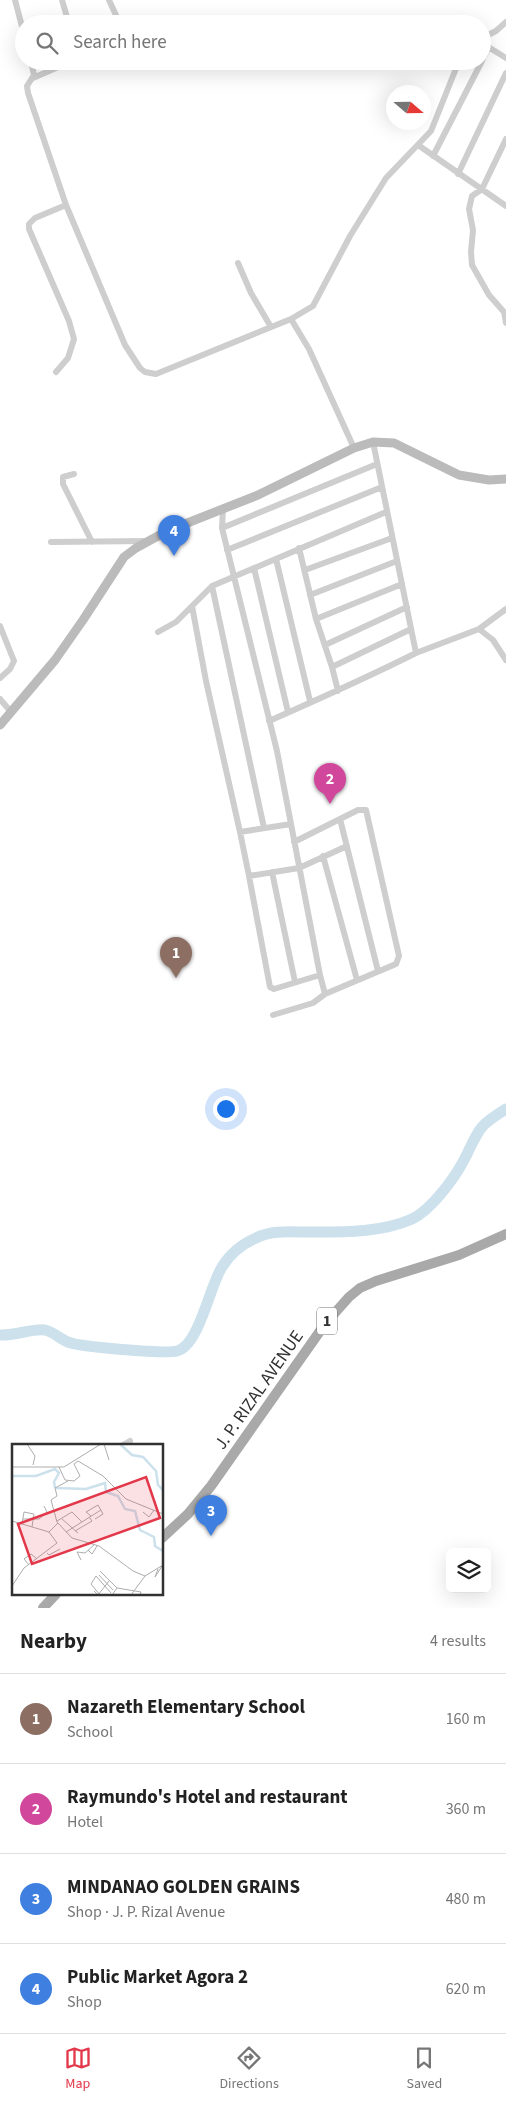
<!DOCTYPE html>
<meta charset="utf-8">
<style>
:root{--surface:#fff;--page:#f2f2f2;--text:#222;--muted:#767676;--line:#e0e0e0;--accent:#e2384a}
body{margin:0;font-family:"Source Sans 3",sans-serif;background:var(--page);color:var(--text)}
.controls{position:absolute;right:15px;bottom:15px;display:grid;overflow:hidden;border-radius:8px;box-shadow:0 5px 20px #0002}
.controls button{width:45px;height:45px;display:grid;place-items:center;padding:0;border:0;border-bottom:1px solid var(--line);background:var(--surface);color:var(--text);font:25px sans-serif}
.compass{position:absolute;left:386px;top:85px;width:45px;height:45px;border-radius:50%;background:var(--surface);box-shadow:0 5px 20px #0002;rotate:110deg}
.you{position:absolute;left:225px;top:1108px;width:18px;height:18px;margin:-12px;border:4px solid #fff;border-radius:50%;background:#1a73e8;box-shadow:0 0 0 8px #1a73e833}
.badge{display:grid;place-items:center;width:32px;height:32px;border-radius:50%;background:var(--accent);color:#fff;font-size:16px;font-weight:700}
.pin{position:absolute;translate:-50% -41px;filter:drop-shadow(0 1px 2px #0008)}
.pin::after{content:'';position:absolute;top:26px;width:18px;height:15px;background:inherit;clip-path:polygon(0 0,100% 0,50% 100%)}
.list{margin:0;padding:0;list-style:none}
h2{display:flex;justify-content:space-between;align-items:center;height:65px;margin:0;padding:0 20px;font-size:21px}
h2 small{font-size:16px;font-weight:400;color:var(--muted)}
.list li{display:grid;grid-template-columns:32px 1fr auto;gap:15px;align-items:center;box-sizing:border-box;height:90px;padding:0 20px;border-top:1px solid var(--line)}
.list b{display:block;font-size:19px;white-space:nowrap}
.list p{margin:0;font-size:16px;white-space:nowrap;color:var(--muted)}
.list em{font-size:16px;font-style:normal;color:var(--muted)}
.icon{flex:none;width:28px;height:28px;fill:none;stroke:currentColor;stroke-width:2;stroke-linecap:round;stroke-linejoin:round}
.map{position:relative;flex:none;width:506px;height:1608px;overflow:hidden}
.search{position:absolute;background:var(--surface);box-shadow:0 5px 20px #0002;left:15px;right:15px;top:15px;height:55px;display:flex;align-items:center;gap:12px;box-sizing:border-box;padding:0 18px;border-radius:28px;color:var(--muted);font-size:19px}
.sheet{height:425px;background:var(--surface)}
nav{display:flex;justify-content:space-around;align-items:center;box-sizing:border-box;height:70px;border-top:1px solid var(--line);background:var(--surface);font-size:14px;color:var(--muted)}
nav a{display:grid;justify-items:center;gap:2px}
nav .on{color:var(--accent)}
.map>svg:first-child{display:block}
.lines{fill:none;stroke-linecap:round;stroke-linejoin:round}
.river{stroke:#cce1ec;stroke-width:11}
.street{stroke:#cecece;stroke-width:6}
.secondary{stroke:#bbb;stroke-width:9}
.primary{stroke:#a9a9a9;stroke-width:10}
.labels{text-anchor:middle;dominant-baseline:central;stroke-width:5;stroke-linejoin:round;paint-order:stroke}
.shield{fill:#fff;stroke:#6f6f6f;stroke-width:1}
.shield-label{font-size:16px;font-weight:bold;fill:#313131}
.street-label{font-size:18px;fill:#313131;stroke:#fff}
.inset-river{fill:none;stroke:#cce1ec;stroke-width:2.5}
.inset-road{fill:none;stroke:#adadad;stroke-width:1}
.view{fill:#e2384a;fill-opacity:0.15;stroke:#e2384a;stroke-width:2.5}
.inset-edge{fill:none;stroke:#313131;stroke-width:2.5}
</style>
<div class="map">
<svg width="506" height="1608" viewBox="0 0 506 1608">
<rect width="100%" height="100%" fill="#fff"/>
<g class="lines">
<path class="river" d="M0 1335C14 1336 34 1328 45 1330 54 1332 60 1339 68 1342 78 1347 166 1354 177 1351 199 1346 210 1285 222 1267 230 1254 242 1244 256 1238 272 1230 290 1232 308 1232 341 1232 381 1233 412 1219 431 1210 454 1179 464 1160 470 1149 474 1137 482 1127 488 1120 498 1114 506 1109"/>
<path class="street" d="M15 0 24 34
M62 0 69 24
M109 0 120 24
M482 38 496 31 506 22
M482 43 506 58
M482 60 489 47
M31 61 34 75 27 86 28 93 66 205 125 345 140 368 145 372 156 374 291 319
M33 78 72 61
M506 139 482 189 472 196 469 209 473 230 471 252 472 265 489 295 504 312 506 323
M418 145 506 206
M433 156 482 61
M458 174 506 73
M238 263 251 293 271 327
M56 372 68 358 74 339 69 321 29 229V224L35 218 66 205
M354 448 309 349 291 319 313 306 350 236 386 178 431 131 459 61
M74 474 63 477V484L92 542
M223 509 222 528 277 751 320 975 325 994 396 964 399 956 366 810H358L294 842
M222 528 377 464
M51 542 147 541
M299 548 316 619 332 667 338 691
M227 550 382 487
M276 559 310 701
M254 568 288 712
M305 570 392 538
M212 586 264 828
M310 595 397 561
M192 606 206 681 240 832 291 824
M316 619 402 584
M0 626 14 661 10 669 0 678
M479 629 506 609
M158 632 176 622 212 586 386 512
M325 645 407 607
M416 653 479 629 493 640 506 660
M332 667 411 629
M0 699 11 712
M269 721C319 699 368 677 416 653L373 442
M340 819 378 971
M240 832 249 876 299 868 347 846
M323 856 357 980
M272 872 295 982
M249 876 270 987 274 989 320 975
M273 1015 313 1003 325 994
M121 1446 130 1441"/>
<path class="secondary" d="M0 725 55 660 83 620 124 557 136 548 167 531 258 495 354 448 373 442 394 443 459 475 489 480 506 479"/>
<path class="primary" d="M162 1538 188 1514 211 1486 325 1324 349 1297 360 1288 376 1281 459 1255 506 1234
M43 1608 56 1594"/>
</g>
<g class="labels">
<rect class="shield" x="317" y="1307.5" width="20" height="27" rx="4"/>
<g class="shield-label">
<text x="327" y="1321">1</text>
</g>
<g class="street-label">
<text transform="translate(259 1390) rotate(-55)">J. P. RIZAL AVENUE</text>
</g>
</g>
<g transform="translate(12 1444)">
<rect width="151" height="151" fill="#fff"/>
<path class="inset-river" d="M108 0 120 11 131 13 144 27 146 41 151 46M0 32H24L43 25 47 29 42 38 43 44M44 44 74 45 93 39 94 48 106 52 113 65 123 67 128 86 142 93 143 102 151 107"/>
<path class="inset-road" d="M15 0 23 12 21 21M92 0 97 16M0 23H52L89 0M47 23 53 36 62 37 68 32 62 20 66 17 91 32 114 55 151 70M56 37 43 44 45 52 39 56 45 78 60 94 87 102 121 127 133 132 151 121M131 68 137 73 142 66M79 72 74 68 86 61 91 70 83 75M11 75H27L35 68 32 62M50 75 66 89M0 77 37 88 46 79M45 77 60 68 70 78M10 80 12 68 22 70 20 83M63 87 80 77 77 73M54 88 89 66M76 106 80 110 85 102M35 109 37 111 48 105M69 116 65 108 73 109 82 101M17 121 12 115 19 110 25 115M146 125 143 133 150 122M88 127 105 144M87 131 101 146M0 142 12 124 45 99 37 88M82 147 86 151 97 137M88 151 79 140 84 132 99 149M100 151 105 144 129 148 128 151M119 151 133 132"/>
<path class="view" d="M134 33 148 74 20 120 6 80Z"/>
<rect width="151" height="151" class="inset-edge"/>
</g>
</svg>
<div class="controls">
<button><svg class="icon" aria-label="layers" viewBox="0 0 24 24"><path d="M12 4l9 5-9 5-9-5zM3 14l9 5 9-5"/></svg></button>
</div>
<svg class="compass" viewBox="-18 -18 36 36"><path d="M0-13l5 13h-10z" fill="#e53935"/><path d="M0 13l5-13h-10z" fill="#767676"/></svg>
<div class="you"></div>
<div class="pin badge" style="left:176px;top:978px;background:#8d6e63">1</div>
<div class="pin badge" style="left:330px;top:804px;background:#d1479c">2</div>
<div class="pin badge" style="left:211px;top:1536px;background:#3f7fe0">3</div>
<div class="pin badge" style="left:174px;top:556px;background:#3f7fe0">4</div>
<div class="search"><svg class="icon" aria-label="search" viewBox="0 0 24 24"><circle cx="10" cy="10" r="6"/><path d="M15 15l6 6"/></svg>Search here</div>
</div>
<section class="sheet">
<h2>Nearby<small>4 results</small></h2>
<ul class="list">
<li><span class="badge" style="background:#8d6e63">1</span><div><b>Nazareth Elementary School</b><p>School</p></div><em>160 m</em></li>
<li><span class="badge" style="background:#d1479c">2</span><div><b>Raymundo's Hotel and restaurant</b><p>Hotel</p></div><em>360 m</em></li>
<li><span class="badge" style="background:#3f7fe0">3</span><div><b>MINDANAO GOLDEN GRAINS</b><p>Shop · J. P. Rizal Avenue</p></div><em>480 m</em></li>
<li><span class="badge" style="background:#3f7fe0">4</span><div><b>Public Market Agora 2</b><p>Shop</p></div><em>620 m</em></li>
</ul>
</section>
<nav>
<a class="on"><svg class="icon" aria-label="map" viewBox="0 0 24 24"><path d="M3 6l6-2 6 2 6-2v14l-6 2-6-2-6 2zM9 4v14M15 6v14"/></svg>Map</a>
<a><svg class="icon" aria-label="directions" viewBox="0 0 24 24"><path d="M12 3l9 9-9 9-9-9zM9 14v-3h6M13 9l2 2-2 2"/></svg>Directions</a>
<a><svg class="icon" aria-label="saved" viewBox="0 0 24 24"><path d="M7 4h10v16l-5-4-5 4z"/></svg>Saved</a>
</nav>
